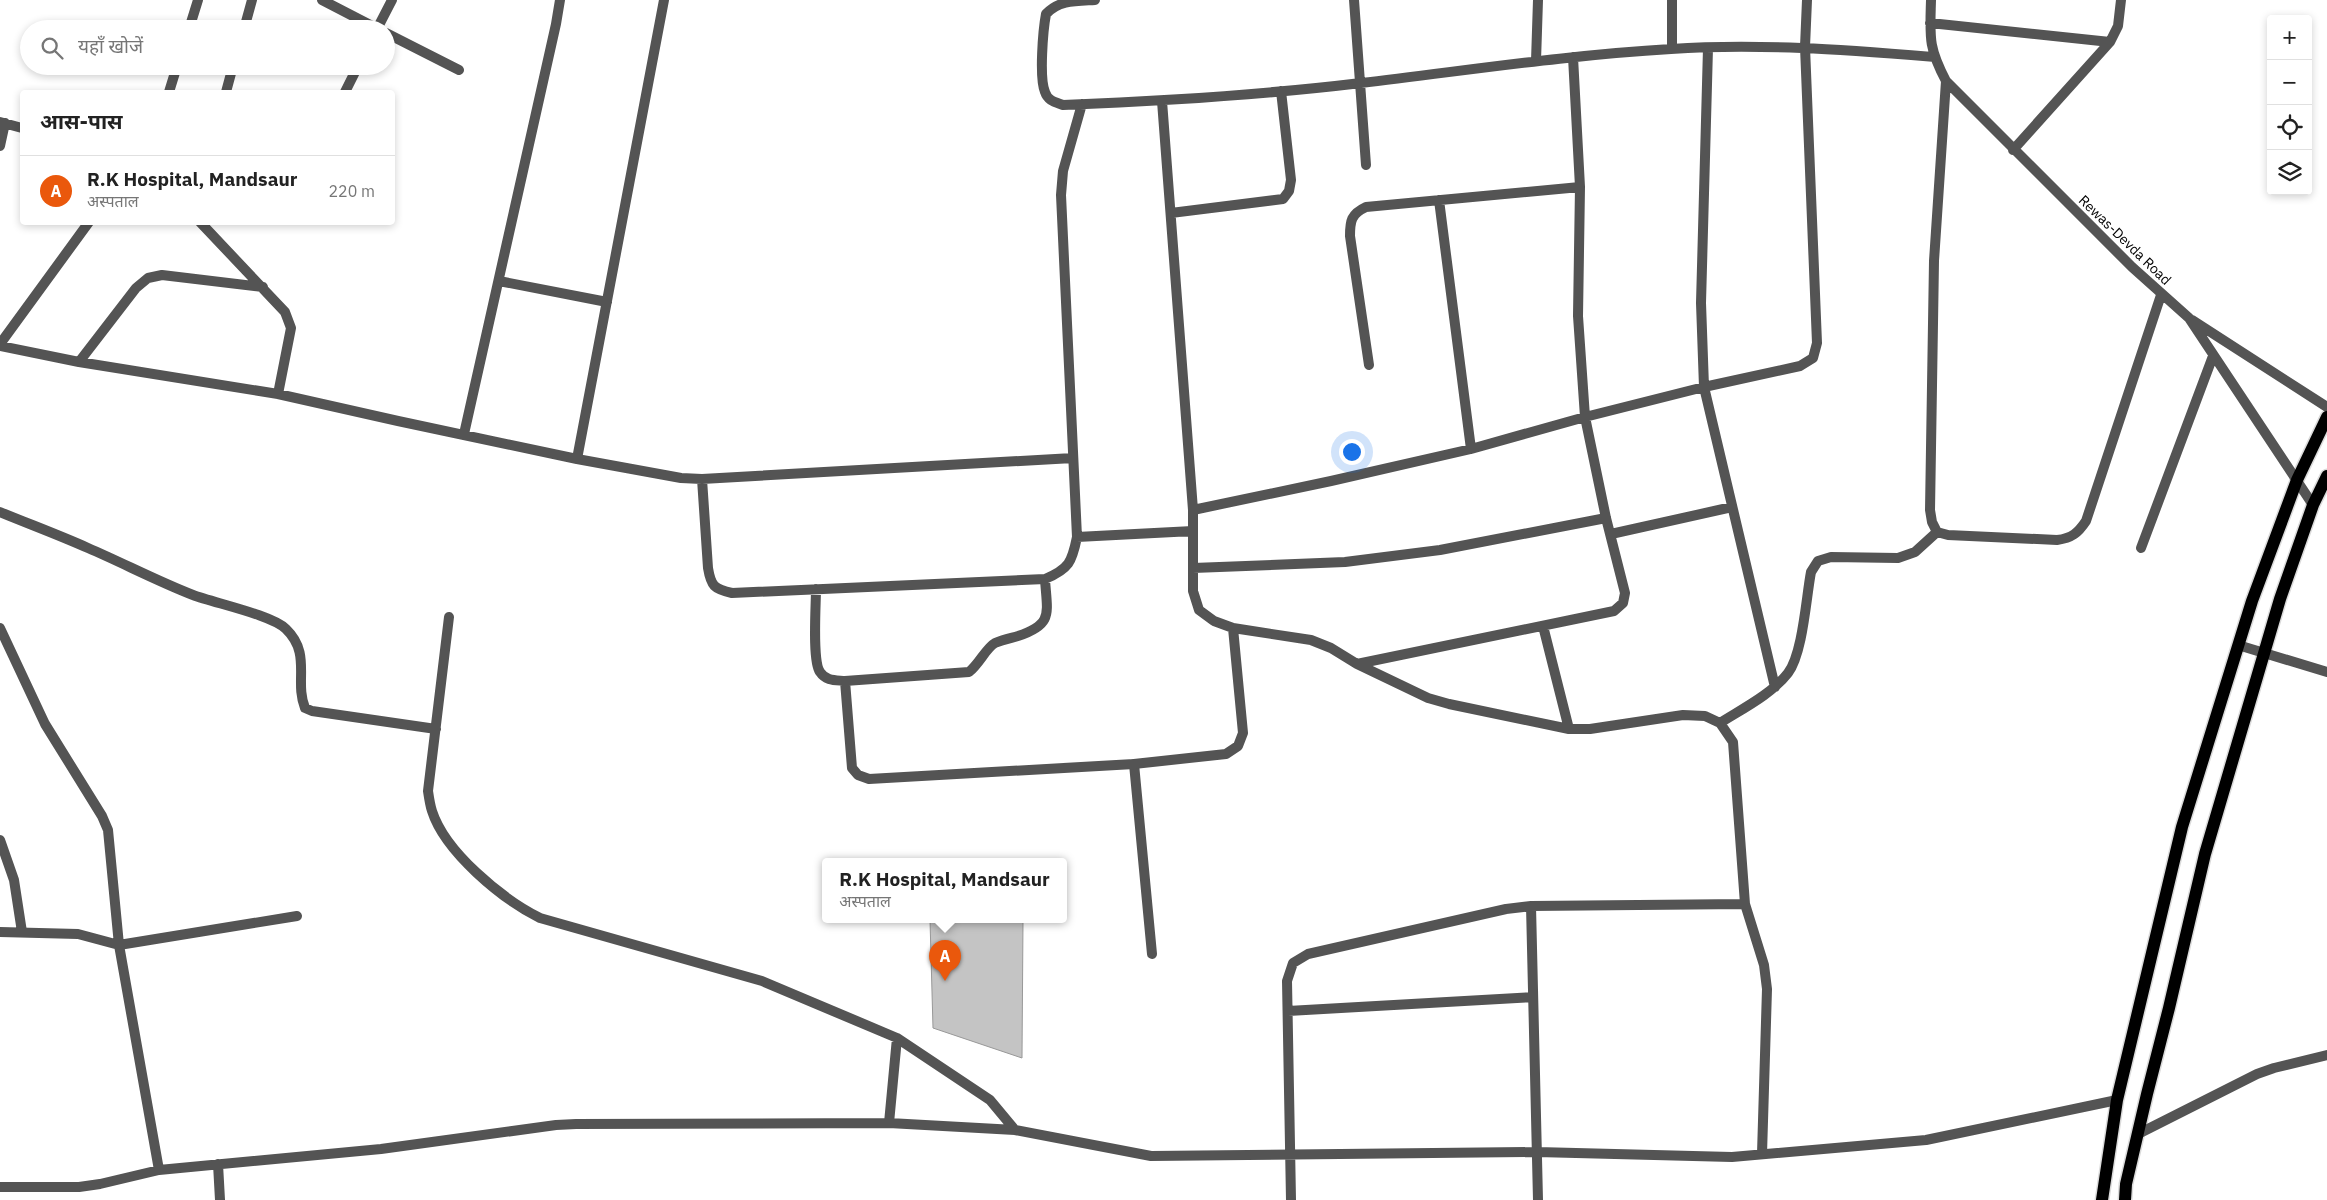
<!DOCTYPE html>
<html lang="hi">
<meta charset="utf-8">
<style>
:root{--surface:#fff;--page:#f2f2f2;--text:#222;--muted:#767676;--line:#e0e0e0;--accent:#ea580c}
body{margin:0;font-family:"IBM Plex Sans","Noto Sans Devanagari",sans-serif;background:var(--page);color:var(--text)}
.controls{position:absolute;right:15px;top:15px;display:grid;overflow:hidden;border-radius:5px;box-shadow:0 2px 8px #0003}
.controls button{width:45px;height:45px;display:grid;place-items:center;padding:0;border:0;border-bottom:1px solid var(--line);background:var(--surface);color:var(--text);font:25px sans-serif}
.you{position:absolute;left:1351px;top:451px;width:18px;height:18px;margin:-12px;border:4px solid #fff;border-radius:50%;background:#1a73e8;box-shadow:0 0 0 8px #1a73e833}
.badge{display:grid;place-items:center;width:32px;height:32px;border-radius:50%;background:var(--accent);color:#fff;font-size:16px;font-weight:700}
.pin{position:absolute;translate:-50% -41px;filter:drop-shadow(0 1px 2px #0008)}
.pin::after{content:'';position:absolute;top:26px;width:18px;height:15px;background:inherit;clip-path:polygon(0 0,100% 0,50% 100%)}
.popup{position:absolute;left:822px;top:858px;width:245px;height:65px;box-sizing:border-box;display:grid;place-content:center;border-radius:5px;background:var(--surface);filter:drop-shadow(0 1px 4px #0005);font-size:16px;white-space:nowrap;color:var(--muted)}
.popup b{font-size:19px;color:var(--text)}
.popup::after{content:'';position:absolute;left:50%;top:100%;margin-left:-10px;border:10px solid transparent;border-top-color:var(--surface)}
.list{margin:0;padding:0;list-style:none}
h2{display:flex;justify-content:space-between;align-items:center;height:65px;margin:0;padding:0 20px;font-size:21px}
h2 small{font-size:16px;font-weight:400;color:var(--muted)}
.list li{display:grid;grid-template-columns:32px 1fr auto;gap:15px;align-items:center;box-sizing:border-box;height:70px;padding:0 20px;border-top:1px solid var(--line)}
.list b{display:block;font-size:19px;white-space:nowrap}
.list p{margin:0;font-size:16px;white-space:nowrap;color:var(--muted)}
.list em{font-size:16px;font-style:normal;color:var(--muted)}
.icon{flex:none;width:28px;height:28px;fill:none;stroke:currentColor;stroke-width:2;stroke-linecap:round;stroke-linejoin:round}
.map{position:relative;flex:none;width:2327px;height:1200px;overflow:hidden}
.search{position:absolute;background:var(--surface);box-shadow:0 2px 8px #0003;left:20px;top:20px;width:375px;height:55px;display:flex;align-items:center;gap:12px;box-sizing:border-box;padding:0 18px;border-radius:28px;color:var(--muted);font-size:19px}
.panel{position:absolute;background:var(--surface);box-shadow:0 2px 8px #0003;left:20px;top:90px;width:375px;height:135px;border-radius:5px}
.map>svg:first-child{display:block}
.building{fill:#c4c4c4;stroke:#989898}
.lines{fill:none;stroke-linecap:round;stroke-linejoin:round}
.primary-casing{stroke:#dbdbdb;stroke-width:15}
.lane{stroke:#545454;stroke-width:10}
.street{stroke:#545454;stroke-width:10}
.primary{stroke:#000;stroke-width:12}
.labels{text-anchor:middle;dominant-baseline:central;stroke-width:5;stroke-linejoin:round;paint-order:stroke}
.street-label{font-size:14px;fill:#000;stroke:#fff}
</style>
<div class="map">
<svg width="2327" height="1200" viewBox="0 0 2327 1200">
<rect width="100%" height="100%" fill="#fff"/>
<path class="building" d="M930 920H1023L1022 1058 933 1028Z"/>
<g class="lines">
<defs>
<path id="primary" d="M2102 1200 2117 1100 2182 827 2252 601 2297 480 2327 417
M2125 1200 2126 1184 2147 1094 2169 1008 2205 854 2280 599 2313 505 2327 476"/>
</defs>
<use href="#primary" class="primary-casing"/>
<path class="lane" d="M322 0 378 29
M244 29 252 0
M377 29 392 0
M386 33 459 70
M226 92 233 66
M345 92 358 66
M1134 764 1152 954
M2138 1134 2257 1074 2274 1068 2327 1055"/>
<path class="street" d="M1095 0C1076 1 1059 0 1046 14 1043 30 1039 78 1045 92 1048 101 1055 102 1063 105 1163 101 1262 95 1361 83 1464 71 1567 55 1671 49 1759 43 1846 50 1934 57
M1354 0 1366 165
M1931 0C1930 37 1928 47 1946 81L2132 267 2189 318 2313 505
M1930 23 2110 42
M189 29 198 0
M1708 48 1701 303 1704 387 1775 687
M1672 49V0
M1536 61 1538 0
M1946 81 1934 261 1930 510 1932 522 1937 532 1948 535 2057 540C2072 538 2078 533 2086 521L2161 295
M169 92 177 66
M1162 101 1193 510V591L1199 610 1214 621 1233 628 1311 640 1331 648 1357 664 1428 698 1449 704 1569 729H1590L1683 715 1705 716 1720 723 1733 742 1745 904 1764 965 1767 989 1762 1154
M0 122 22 128
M0 146 5 123
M2013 150 2110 42 2118 26 2121 0
M1439 200 1471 449
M1171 213 1283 199 1289 191 1291 180 1281 91
M200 222 285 312 291 328 278 394
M499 281 607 302
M2192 320 2327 407
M0 344 89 222
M0 346 79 362 278 394 398 421 577 459 681 478 702 479 1073 458
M79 362 136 288 148 278 162 275 263 287
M1369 365 1350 236C1350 221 1351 214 1366 207L1580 187
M464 434 556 24 560 0
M577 459 664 0
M702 479 708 568C711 586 714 589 732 593L1045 579C1069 569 1072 562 1077 537L1061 195 1063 171 1082 104
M1193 510 1331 481 1471 449 1585 417 1704 387 1800 366 1813 358 1817 343 1805 47 1807 0
M0 512C29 524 59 535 88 548 123 563 157 581 193 595 214 603 272 615 286 629 312 654 294 681 305 708L312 711 436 729
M1611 534 1732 507
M1077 537 1193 531
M2141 548 2213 356
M1193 568 1345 562 1440 550 1606 518
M816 589C816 605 812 661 820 672 826 681 835 680 845 681L969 672C980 663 986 648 995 643 1002 640 1011 638 1018 636 1054 624 1047 613 1045 579
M449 617 428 791C429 798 430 805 432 811 445 852 502 899 540 918L762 981 897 1038 990 1100 1015 1130
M1543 626 1569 729
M0 628 45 724 102 816 108 830 119 945 159 1170
M2238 645 2327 672
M1357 664 1614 611 1623 603 1625 593 1606 518 1585 417 1578 316 1580 187 1573 57
M845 681 852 768 858 775 869 779 1134 764 1226 754 1238 746 1243 733 1233 628
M1720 723C1742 709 1772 694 1788 673 1803 653 1806 598 1811 572L1818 561 1831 557 1898 558 1915 552 1937 532
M0 840 14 880 22 932
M1531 906 1538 1200
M0 932 78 934 119 945 297 916
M1288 1011 1533 997
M889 1123 897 1038
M218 1164 220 1200
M0 1187H79L100 1184 159 1170 381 1149 556 1125 576 1124 889 1123 1015 1130 1151 1156 1537 1152 1732 1157 1926 1140 2117 1100
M1291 1200 1287 981 1293 963 1308 954 1506 909 1531 906 1745 904"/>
<use href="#primary" class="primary"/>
</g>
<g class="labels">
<g class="street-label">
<text transform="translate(2125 240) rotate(44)">Rewas-Devda Road</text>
</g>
</g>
</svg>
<div class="controls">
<button>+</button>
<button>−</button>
<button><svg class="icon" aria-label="locate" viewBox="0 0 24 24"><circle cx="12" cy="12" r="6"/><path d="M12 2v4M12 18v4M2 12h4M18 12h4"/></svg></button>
<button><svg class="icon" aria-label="layers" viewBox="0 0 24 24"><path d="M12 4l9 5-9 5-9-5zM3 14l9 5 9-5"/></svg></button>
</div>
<div class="you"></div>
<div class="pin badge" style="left:945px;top:981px">A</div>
<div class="popup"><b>R.K Hospital, Mandsaur</b>अस्पताल</div>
<div class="search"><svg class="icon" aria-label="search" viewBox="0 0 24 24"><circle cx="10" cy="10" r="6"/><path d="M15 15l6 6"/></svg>यहाँ खोजें</div>
<section class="panel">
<h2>आस-पास<small></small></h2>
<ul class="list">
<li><span class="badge">A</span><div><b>R.K Hospital, Mandsaur</b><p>अस्पताल</p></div><em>220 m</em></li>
</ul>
</section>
</div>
